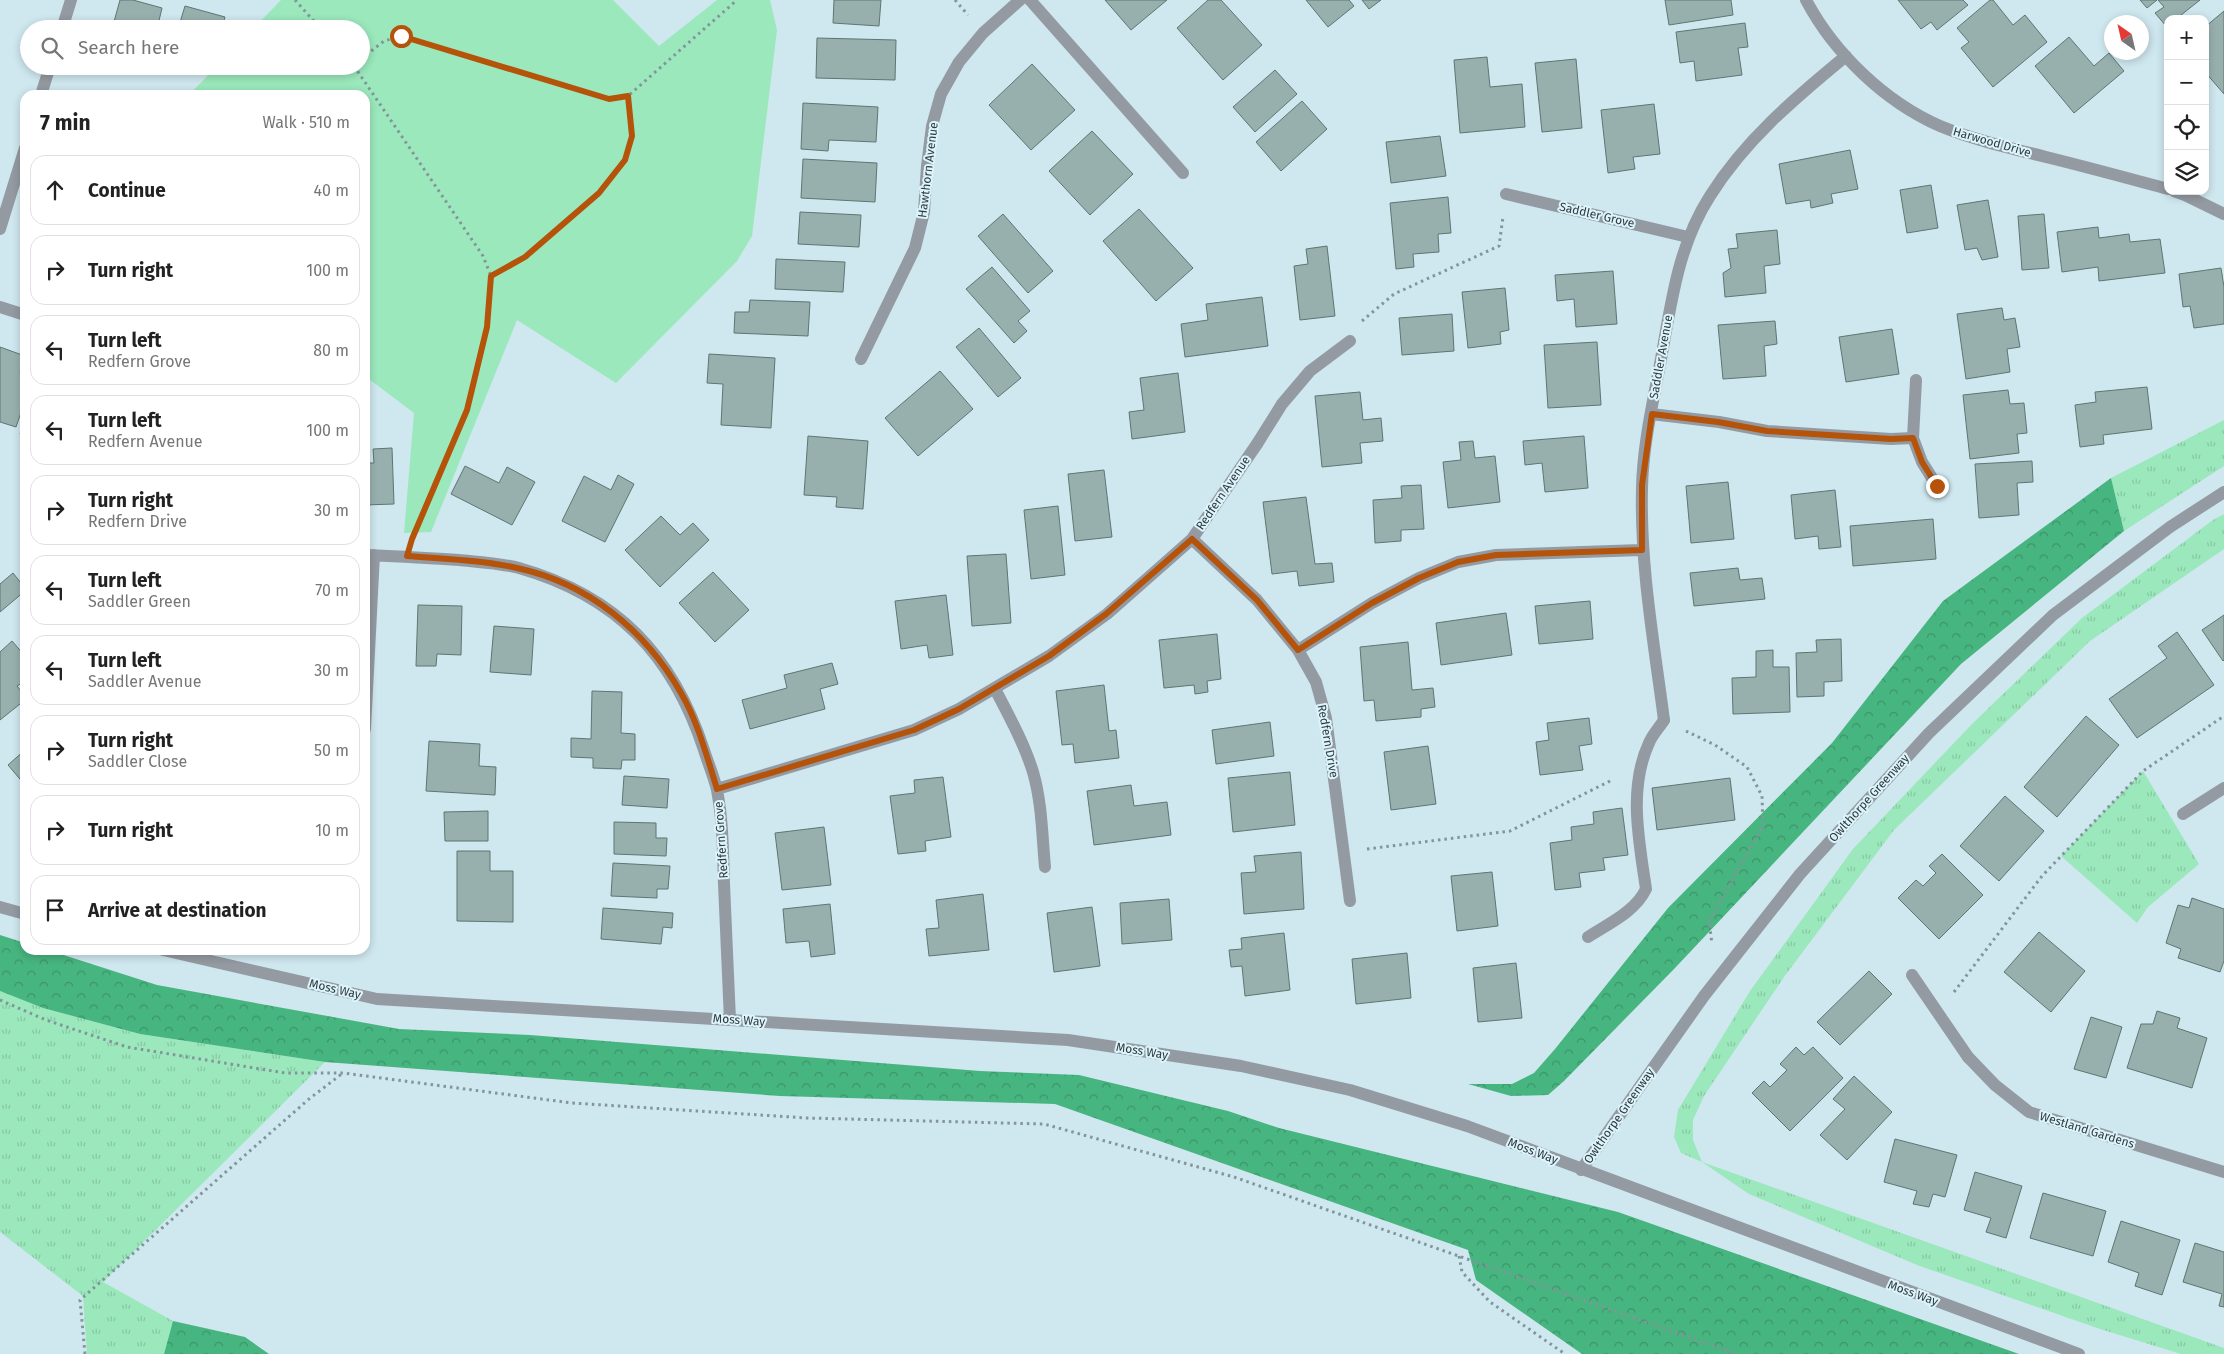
<!DOCTYPE html>
<meta charset="utf-8">
<style>
:root{--surface:#fff;--page:#f6f6f6;--text:#222;--muted:#767676;--line:#e0e0e0}
body{margin:0;font-family:"Fira Sans",sans-serif;background:var(--page);color:var(--text)}
.controls{position:absolute;right:15px;top:15px;display:grid;overflow:hidden;border-radius:10px;box-shadow:0 2px 8px #0003}
.controls button{width:45px;height:45px;display:grid;place-items:center;padding:0;border:0;border-bottom:1px solid var(--line);background:var(--surface);color:var(--text);font:25px sans-serif}
.compass{position:absolute;left:2104px;top:15px;width:45px;height:45px;border-radius:50%;background:var(--surface);box-shadow:0 2px 8px #0003;rotate:326deg}
.stop{position:absolute;width:15px;height:15px;margin:-11px;border:4px solid #b45309;border-radius:50%;background:#fff}
.stop.end{background:#b45309;border-color:#fff;box-shadow:0 1px 5px #0008}
.list{margin:0;padding:0;list-style:none}
h2{display:flex;justify-content:space-between;align-items:center;height:65px;margin:0;padding:0 20px;font-size:21px}
h2 small{font-size:16px;font-weight:400;color:var(--muted)}
.list li{display:grid;grid-template-columns:32px 1fr auto;gap:15px;align-items:center;box-sizing:border-box;height:70px;margin:0 10px 10px;padding:0 10px;border:1px solid var(--line);border-radius:15px}
.list b{display:block;font-size:19px;white-space:nowrap}
.list p{margin:0;font-size:16px;white-space:nowrap;color:var(--muted)}
.list em{font-size:16px;font-style:normal;color:var(--muted)}
.icon{flex:none;width:28px;height:28px;fill:none;stroke:currentColor;stroke-width:2;stroke-linecap:round;stroke-linejoin:round}
.map{position:relative;flex:none;width:2224px;height:1354px;overflow:hidden}
.search{position:absolute;background:var(--surface);box-shadow:0 2px 8px #0003;left:20px;top:20px;width:350px;height:55px;display:flex;align-items:center;gap:12px;box-sizing:border-box;padding:0 18px;border-radius:28px;color:var(--muted);font-size:19px}
.panel{position:absolute;background:var(--surface);box-shadow:0 2px 8px #0003;left:20px;top:90px;width:350px;height:865px;border-radius:15px}
.map>svg:first-child{display:block}
.grass{fill:url(#grass-tufts)}
.forest{fill:url(#forest-crowns)}
.green{fill:#9be8bc}
.building{fill:#97b0ae;stroke:#5e7573}
.lines{fill:none;stroke-linecap:round;stroke-linejoin:round}
.path{stroke:#83949a;stroke-width:3;stroke-dasharray:2.5 4;stroke-linecap:butt}
.service{stroke:#949aa1;stroke-width:12}
.minor{stroke:#949aa1;stroke-width:12}
.tertiary{stroke:#949aa1;stroke-width:12}
.route{stroke:#b45309;stroke-width:6}
.labels{text-anchor:middle;dominant-baseline:central;stroke-width:4;stroke-linejoin:round;paint-order:stroke}
.street-label{font-size:12px;fill:#303a3d;stroke:#dcf4fc}
</style>
<div class="map">
<svg width="2224" height="1354" viewBox="0 0 2224 1354">
<defs>
<pattern id="grass-tufts" width="24" height="20" patternUnits="userSpaceOnUse" patternTransform="scale(1.25)"><rect width="24" height="20" fill="#9be8bc"/><path d="M3 7l-1-3M5 7V3M7 7l1-3M15 17l-1-3M17 17v-4M19 17l1-3" fill="none" stroke="#86c8a2"/></pattern>
<pattern id="forest-crowns" width="20" height="18" patternUnits="userSpaceOnUse" patternTransform="scale(1.25)"><rect width="20" height="18" fill="#47b57f"/><path d="M2 6a3 3 0 1 1 6 0M12 15a3 3 0 1 1 6 0" fill="none" stroke="#3c9469"/></pattern>
</defs>
<rect width="100%" height="100%" fill="#cfe7ef"/>
<path class="grass" d="M2224 420V466L2124 531 2111 478Z
M2224 514V549L2090 641 1894 830 1784 977 1704 1096 1693 1120V1140L1702 1162 2224 1348V1354H2181L2097 1328 1917 1265 1749 1194 1702 1162 1681 1153 1674 1137 1678 1110 1750 991 1853 849 1972 724 2082 618 2213 520Z
M2143 771 2199 864 2148 907 2137 923 2061 856Z
M0 991 43 1008 140 1034 325 1062 103 1282 173 1321 164 1354H87L83 1296 0 1232Z"/>
<path class="forest" d="M2111 478 2124 531 1961 664 1675 968 1564 1081 1548 1095 1511 1096 1468 1084H1512L1534 1073 1555 1049 1668 908 1832 743 1943 601Z
M0 935 25 943V950H48L157 985 399 1029 530 1035 980 1071 1079 1075 1228 1111 1279 1128 1618 1212 2019 1354H1582L1476 1280 1468 1250 1055 1104 780 1096 325 1062 140 1034 43 1008 0 991Z
M173 1321 245 1337 269 1354H164Z"/>
<path class="green" d="M281 0H613L659 46 717 0H770L777 30 752 236 737 261 616 383 517 320 431 532 404 533 414 413 365 376V95H189L217 66H361V29H253Z"/>
<path class="building" d="M120 0H133L162 8 157 29H112Z
M834 0H881L879 26 833 23Z
M1105 0H1167L1131 30Z
M1208 0H1221L1262 45 1223 80 1177 28Z
M1306 0H1349L1354 6 1328 27Z
M1362 0H1381L1369 9Z
M1665 0H1731L1733 15 1669 25Z
M1898 0H1963L1968 5 1937 30 1931 22 1921 29Z
M1990 0H1993L2013 25 2025 15 2047 42 1993 87 1961 48 1969 42 1957 28Z
M2140 0H2157L2147 8Z
M2158 0H2200L2176 19H2168L2166 26 2155 13 2164 7Z
M185 6 225 17 222 29H178Z
M2224 11V94L2205 72V27Z
M1745 23 1748 47 1738 48 1742 75 1696 81 1694 61 1680 63 1676 32Z
M2069 37 2094 66 2109 53 2124 71 2074 113 2035 66Z
M817 38 896 40 895 80 816 78Z
M1487 57 1490 87 1522 84 1525 127 1460 133 1454 60Z
M1576 59 1582 128 1542 132 1535 63Z
M1032 64 1075 110 1031 150 989 105Z
M1275 70 1297 94 1255 132 1233 107Z
M1302 101 1327 129 1281 171 1256 142Z
M803 103 878 107 876 142 829 140 828 151 801 149Z
M1654 104 1660 154 1633 157 1635 169 1608 173 1601 110Z
M1092 131 1133 174 1090 215 1049 171Z
M1440 136 1446 176 1391 183 1386 142Z
M1850 150 1858 189 1831 194 1833 203 1811 208 1810 200 1786 204 1779 164Z
M803 159 877 163 875 202 801 198Z
M1931 185 1938 228 1907 233 1900 190Z
M1448 197 1451 233 1438 234 1439 252 1413 254 1414 267 1396 269 1390 203Z
M1988 200 1998 257 1982 260 1977 248 1965 250 1957 205Z
M1139 209 1193 268 1156 301 1103 241Z
M800 212 861 215 859 247 798 244Z
M1003 214 1053 271 1028 293 978 236Z
M2044 214 2049 268 2022 270 2018 216Z
M2098 227 2099 238 2129 234 2130 242 2160 239 2165 273 2099 281 2098 267 2062 272 2057 232Z
M1777 230 1780 264 1764 266 1766 293 1725 297 1723 273 1731 268 1728 249 1738 248 1736 234Z
M1327 246 1335 316 1300 320 1294 266 1308 264 1306 249Z
M776 259 845 262 843 292 775 289Z
M992 267 1030 311 1018 321 1027 331 1014 343 966 289Z
M2221 268 2224 287V324L2194 328 2190 306 2183 307 2179 274Z
M1613 271 1617 324 1576 327 1574 299 1557 301 1555 275Z
M1505 288 1509 330 1500 332 1501 344 1468 348 1462 292Z
M1262 297 1268 346 1185 357 1181 324 1208 320 1206 304Z
M750 300 810 302 808 336 734 333 735 312H749Z
M2002 308 2004 320 2015 318 2020 347 2007 349 2010 372 1966 379 1957 314Z
M1452 314 1454 351 1402 355 1399 318Z
M1775 321 1777 344 1764 346 1766 376 1723 379 1718 325Z
M979 328 1021 378 998 397 956 347Z
M1892 329 1899 374 1846 382 1839 337Z
M1597 342 1601 405 1548 408 1544 345Z
M0 347 25 356 20 373 25 375V401L16 427 0 422Z
M709 354 775 358 771 428 721 425 723 384 707 383Z
M940 371 973 409 918 456 885 418Z
M1178 373 1185 432 1132 439 1129 412 1144 410 1140 378Z
M2147 387 2152 429 2103 435 2104 444 2080 447 2075 405 2096 402 2095 392Z
M2008 390 2010 404 2024 403 2027 433 2017 434 2019 453 1970 459 1963 395Z
M1360 392 1363 420 1381 418 1383 441 1360 443 1362 463 1322 467 1315 396Z
M25 419V435L20 434Z
M808 436 868 441 863 509 836 507 837 497 804 495Z
M1584 436 1588 488 1545 492 1542 463 1525 465 1523 441Z
M1473 441 1475 458 1495 456 1500 502 1448 508 1443 462 1461 460 1459 442Z
M392 448 394 504 365 505V463H374L373 449Z
M2032 461 2033 482 2017 483 2019 515 1979 518 1975 464Z
M465 466 499 483 507 467 535 482 512 525 451 494Z
M1104 470 1112 537 1075 541 1068 474Z
M618 475 634 484 605 542 562 521 584 476 611 490Z
M1728 482 1734 539 1691 543 1686 486Z
M1421 485 1424 529 1401 530V541L1375 543 1373 500 1402 498 1401 486Z
M1835 490 1841 547 1819 549 1818 536 1795 539 1791 495Z
M1306 497 1315 564 1332 563 1334 582 1299 586 1297 571 1272 574 1263 502Z
M1058 506 1065 575 1031 579 1024 510Z
M661 516 680 535 693 523 709 540 660 587 625 550Z
M1933 519 1936 559 1853 566 1850 526Z
M1006 554 1011 623 972 626 967 556Z
M1738 568 1740 580 1762 578 1765 599 1694 606 1690 573Z
M713 572 749 610 715 642 679 603Z
M13 573 25 588V591L0 612V584Z
M946 595 953 655 929 658 927 645 901 649 895 601Z
M1590 601 1593 639 1539 644 1535 606Z
M418 605 462 606 461 655 437 654 436 666H416Z
M1506 613 1512 655 1441 665 1436 623Z
M2224 615V660L2223 661 2202 630Z
M494 626 534 629 531 675 490 672Z
M2177 632 2214 685 2137 738 2109 699 2167 658 2158 646Z
M1217 634 1221 679 1207 681 1208 692 1195 694 1194 685 1164 688 1159 640Z
M1841 639 1842 681 1824 682V696L1797 697 1796 653 1817 652 1816 640Z
M12 641 25 656V686L22 683 17 686 25 696V700L0 720V652Z
M1408 642 1412 690 1433 688 1435 707 1421 709V717L1376 721 1374 700 1364 701 1360 647Z
M1773 650V667H1789L1790 712 1733 714 1732 678 1756 677V651Z
M832 663 838 684 820 689 825 709 750 729 742 700 787 688 784 675Z
M1104 685 1109 731 1116 730 1119 758 1075 763 1073 744 1062 745 1056 691Z
M592 691 622 692 621 733 635 734V760H622L621 769 593 768V758L571 757V738L591 739Z
M2086 716 2119 745 2057 817 2024 787Z
M1589 718 1592 744 1579 746 1583 770 1540 775 1536 742 1549 740 1547 723Z
M1270 722 1274 756 1216 764 1212 730Z
M429 741 480 744 479 766 496 767 495 795 426 791Z
M1428 746 1436 804 1391 810 1384 752Z
M25 750V785L8 765Z
M1290 772 1295 825 1233 832 1228 778Z
M624 776 669 779 667 808 622 805Z
M943 777 951 837 925 841 926 851 898 854 890 796 915 793 914 780Z
M1730 778 1735 820 1657 830 1652 788Z
M1131 785 1134 806 1167 802 1171 835 1094 845 1087 791Z
M2005 796 2044 831 1999 881 1960 846Z
M1622 808 1628 855 1603 858 1605 870 1579 873 1581 887 1555 890 1550 843 1572 840 1571 827 1594 824 1593 812Z
M488 811V841H445L444 812Z
M614 822 656 823V838H667L666 856 614 854Z
M824 827 831 885 782 890 775 833Z
M457 851H490V871H513V922L457 921Z
M1301 852 1304 909 1244 914 1241 873 1256 872 1254 856Z
M1942 854 1983 895 1939 939 1898 898 1916 880 1923 886 1936 873 1929 866Z
M613 863 670 866 668 889H657V898L611 896Z
M1492 872 1498 926 1457 931 1451 876Z
M983 894 989 950 929 956 926 929 939 928 936 900Z
M2192 898 2224 909V961L2220 972 2178 958 2181 949 2166 943 2178 905 2189 908Z
M1169 899 1172 940 1122 944 1120 903Z
M830 904 835 954 811 957 809 941 786 943 783 909Z
M1092 907 1100 966 1054 972 1047 913Z
M603 908 673 913 672 928 663 927 661 944 601 939Z
M2039 932 2085 971 2051 1012 2004 972Z
M1284 933 1290 990 1245 996 1242 966 1231 967 1229 950 1242 949 1241 938Z
M1407 953 1411 998 1356 1004 1352 959Z
M1516 963 1522 1018 1478 1022 1473 968Z
M1869 971 1892 994 1840 1045 1817 1022Z
M2157 1011 2180 1018 2177 1028 2207 1038 2192 1088 2127 1068 2141 1024H2153Z
M2091 1017 2122 1027 2106 1078 2074 1069Z
M1796 1047 1804 1055 1813 1047 1843 1078 1790 1131 1752 1093 1764 1081 1770 1087 1787 1070 1780 1064Z
M1854 1076 1892 1112 1847 1160 1820 1135 1845 1109 1833 1099Z
M1895 1139 1957 1155 1945 1197 1933 1194 1929 1207 1913 1204 1917 1191 1884 1182Z
M1975 1172 2022 1186 2006 1238 1986 1232 1991 1218 1964 1210Z
M2043 1193 2106 1211 2093 1256 2030 1238Z
M2121 1221 2180 1240 2162 1295 2135 1286 2139 1273 2108 1262Z
M2195 1243 2224 1252V1307L2219 1306 2222 1294 2183 1282Z"/>
<g class="lines">
<path class="path" d="M295 0 321 29
M955 0 968 15
M361 59 384 41 401 36 609 99 628 96 737 0
M354 66 483 256 491 276 487 327 467 410 416 532
M491 276 525 257 599 193 625 160 632 136 628 96
M1362 321 1394 294 1499 246 1503 217
M1686 731 1715 745 1747 767 1762 796 1763 826 1709 921 1712 944
M1367 849 1510 831 1612 780
M1954 992 2042 876 2143 771 2224 716
M0 1000 46 1020 127 1047 285 1073H343L572 1103 807 1118 1044 1124 1234 1177 1737 1354
M1459 1256 1462 1272 1490 1302 1565 1354
M85 1354 80 1300 309 1099 343 1073"/>
<path class="service" d="M1916 380 1913 438 1922 462 1937 486
M1257 444 1282 404 1310 371 1350 341
M2183 814 2224 788
M1588 937C1608 924 1635 912 1646 889 1639 841 1628 788 1649 743 1652 735 1659 728 1664 720
M1912 975 1968 1057"/>
<path class="minor" d="M1030 0 1183 173
M1806 0C1834 53 1885 102 1940 126 1974 140 2010 148 2046 157 2087 167 2127 178 2168 189
M62 29 71 0
M41 95 50 66
M2174 191 2185 195 2224 214
M1506 194 1688 237
M0 229 25 148
M0 307 25 315
M861 359 915 248 924 212 927 166 932 126 941 94 959 62 983 33 1020 0
M1651 414 1719 422 1767 431 1891 439 1913 438
M1192 539 1257 600 1298 650 1316 682 1326 718 1350 901
M365 555C397 556 428 558 459 560 479 562 500 563 519 568 617 596 673 655 704 750 708 763 714 777 717 790 723 821 723 853 724 884 726 929 728 975 730 1020
M1298 650 1372 603 1419 578 1458 562 1496 555 1641 550
M995 689C1009 716 1024 743 1033 772 1042 803 1042 835 1045 867
M1664 720C1654 643 1640 566 1642 488 1643 439 1656 390 1664 342 1673 291 1681 241 1710 196 1745 140 1795 98 1846 56
M365 729 374 555
M717 789 914 730 959 709 1049 656 1107 614 1192 539 1257 444
M1968 1057 1995 1085 2029 1112 2224 1172"/>
<path class="tertiary" d="M0 907 25 914
M163 950 377 999 1068 1040 1241 1066 1350 1090 1467 1126 2079 1354
M1581 1170 1704 996 1800 874 1929 733 2053 615 2170 527 2224 492"/>
</g>
<g class="lines">
<path class="route" d="M401 36 609 99 628 96 632 136 625 160 599 193 525 257 491 276 487 327 467 410 412 539 407 556C444 559 481 560 517 568 588 583 646 631 681 693 698 722 707 757 717 789L914 730 959 709 1049 656 1106 614 1192 539 1257 600 1298 650 1372 603 1419 578 1458 562 1496 555 1642 550V485L1652 414 1718 422 1767 431 1891 439 1913 438 1922 462 1937 486"/>
</g>
<g class="labels">
<g class="street-label">
<text transform="translate(1992 142) rotate(16)">Harwood Drive</text>
<text transform="translate(928 170) rotate(-83)">Hawthorn Avenue</text>
<text transform="translate(1597 215) rotate(13)">Saddler Grove</text>
<text transform="translate(1661 357) rotate(-80)">Saddler Avenue</text>
<text transform="translate(1223 493) rotate(-56)">Redfern Avenue</text>
<text transform="translate(1328 741) rotate(80)">Redfern Drive</text>
<text transform="translate(1869 798) rotate(-48)">Owlthorpe Greenway</text>
<text transform="translate(721 840) rotate(-94)">Redfern Grove</text>
<text transform="translate(335 989) rotate(13)">Moss Way</text>
<text transform="translate(739 1020) rotate(4)">Moss Way</text>
<text transform="translate(1142 1051) rotate(9)">Moss Way</text>
<text transform="translate(1619 1116) rotate(-55)">Owlthorpe Greenway</text>
<text transform="translate(2087 1130) rotate(17)">Westland Gardens</text>
<text transform="translate(1533 1151) rotate(21)">Moss Way</text>
<text transform="translate(1913 1293) rotate(20)">Moss Way</text>
</g>
</g>
</svg>
<div class="controls">
<button>+</button>
<button>−</button>
<button><svg class="icon" aria-label="locate" viewBox="0 0 24 24"><circle cx="12" cy="12" r="6"/><path d="M12 2v4M12 18v4M2 12h4M18 12h4"/></svg></button>
<button><svg class="icon" aria-label="layers" viewBox="0 0 24 24"><path d="M12 4l9 5-9 5-9-5zM3 14l9 5 9-5"/></svg></button>
</div>
<svg class="compass" viewBox="-18 -18 36 36"><path d="M0-13l5 13h-10z" fill="#e53935"/><path d="M0 13l5-13h-10z" fill="#767676"/></svg>
<div class="stop" style="left:401px;top:36px"></div>
<div class="stop end" style="left:1937px;top:486px"></div>
<div class="search"><svg class="icon" aria-label="search" viewBox="0 0 24 24"><circle cx="10" cy="10" r="6"/><path d="M15 15l6 6"/></svg>Search here</div>
<section class="panel">
<h2>7 min<small>Walk · 510 m</small></h2>
<ul class="list">
<li><svg class="icon" aria-label="ahead" viewBox="0 0 24 24"><path d="M12 20V5M6 11l6-6 6 6"/></svg><div><b>Continue</b></div><em>40 m</em></li>
<li><svg class="icon" aria-label="right" viewBox="0 0 24 24"><path d="M7 20v-9h11M14 6l5 5-5 5"/></svg><div><b>Turn right</b></div><em>100 m</em></li>
<li><svg class="icon" aria-label="left" viewBox="0 0 24 24"><path d="M17 20v-9H6M10 6l-5 5 5 5"/></svg><div><b>Turn left</b><p>Redfern Grove</p></div><em>80 m</em></li>
<li><svg class="icon" aria-label="left" viewBox="0 0 24 24"><path d="M17 20v-9H6M10 6l-5 5 5 5"/></svg><div><b>Turn left</b><p>Redfern Avenue</p></div><em>100 m</em></li>
<li><svg class="icon" aria-label="right" viewBox="0 0 24 24"><path d="M7 20v-9h11M14 6l5 5-5 5"/></svg><div><b>Turn right</b><p>Redfern Drive</p></div><em>30 m</em></li>
<li><svg class="icon" aria-label="left" viewBox="0 0 24 24"><path d="M17 20v-9H6M10 6l-5 5 5 5"/></svg><div><b>Turn left</b><p>Saddler Green</p></div><em>70 m</em></li>
<li><svg class="icon" aria-label="left" viewBox="0 0 24 24"><path d="M17 20v-9H6M10 6l-5 5 5 5"/></svg><div><b>Turn left</b><p>Saddler Avenue</p></div><em>30 m</em></li>
<li><svg class="icon" aria-label="right" viewBox="0 0 24 24"><path d="M7 20v-9h11M14 6l5 5-5 5"/></svg><div><b>Turn right</b><p>Saddler Close</p></div><em>50 m</em></li>
<li><svg class="icon" aria-label="right" viewBox="0 0 24 24"><path d="M7 20v-9h11M14 6l5 5-5 5"/></svg><div><b>Turn right</b></div><em>10 m</em></li>
<li><svg class="icon" aria-label="arrive" viewBox="0 0 24 24"><path d="M6 21V4h12l-3 4 3 4H6"/></svg><div><b>Arrive at destination</b></div></li>
</ul>
</section>
</div>
